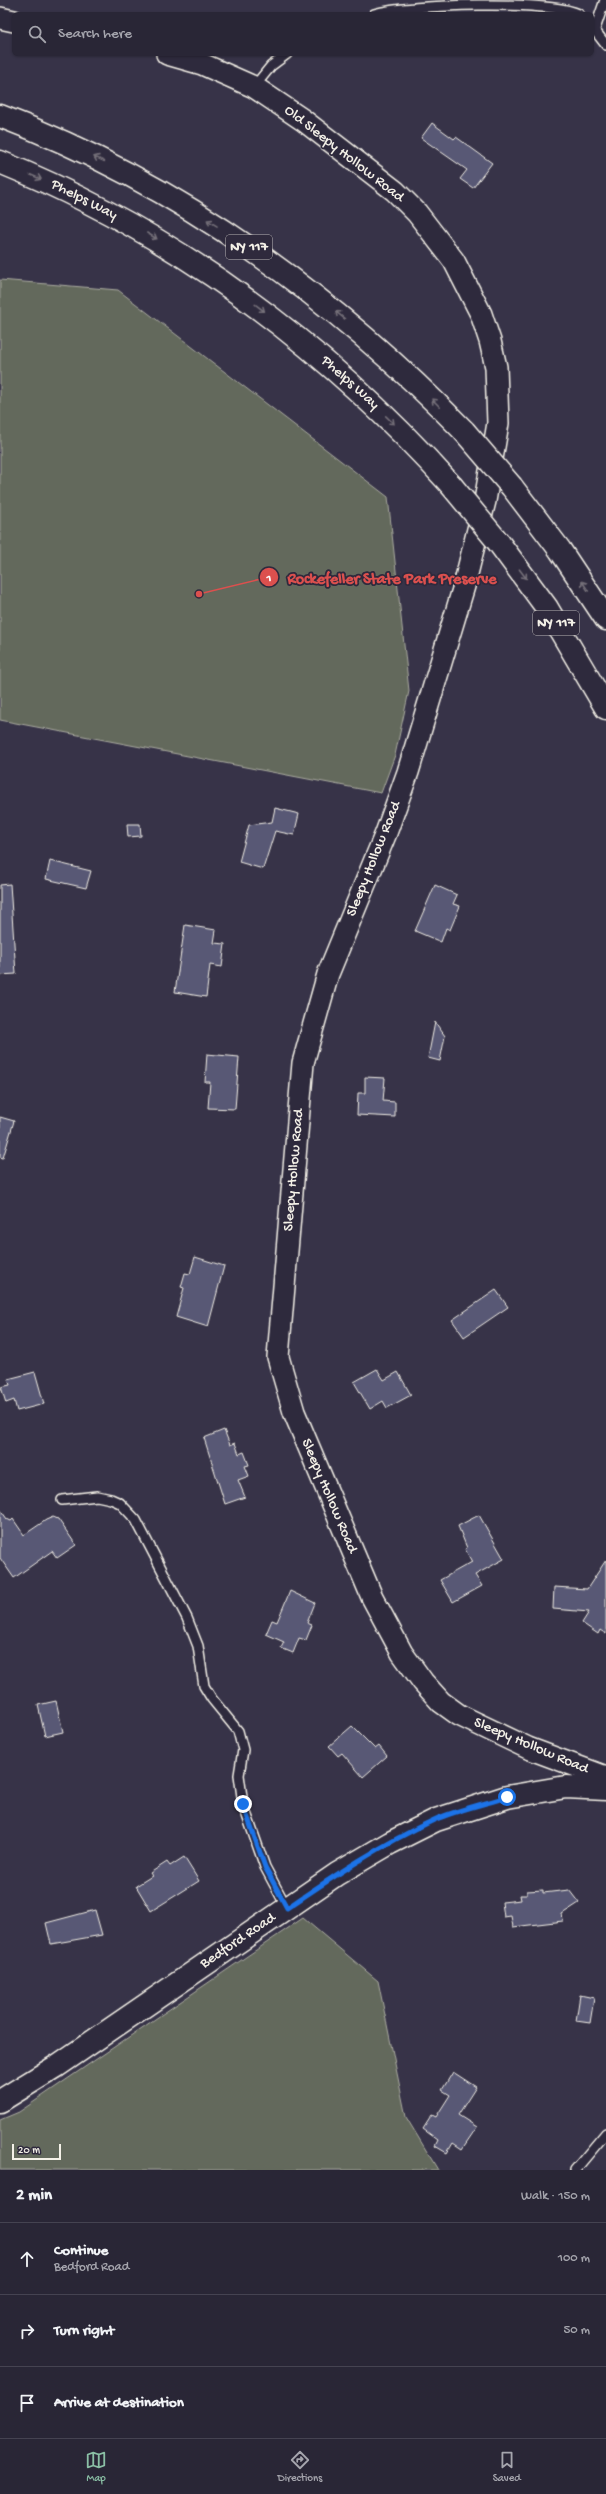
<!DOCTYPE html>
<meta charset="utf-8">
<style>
:root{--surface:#292636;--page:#353242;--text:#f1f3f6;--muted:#a5a5ad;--line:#454351;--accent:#8abfa5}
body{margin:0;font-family:"Gochi Hand",sans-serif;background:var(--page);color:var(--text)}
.scale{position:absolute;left:12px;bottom:10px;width:49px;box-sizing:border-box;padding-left:4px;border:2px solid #f4f1e8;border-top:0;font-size:11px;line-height:14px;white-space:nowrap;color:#f4f1e8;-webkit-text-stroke:3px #2f2a3d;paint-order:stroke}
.stop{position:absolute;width:12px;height:12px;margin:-9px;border:3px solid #1a73e8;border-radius:50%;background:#fff}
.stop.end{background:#1a73e8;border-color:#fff;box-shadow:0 1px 4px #0008}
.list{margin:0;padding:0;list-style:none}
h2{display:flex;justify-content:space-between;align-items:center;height:52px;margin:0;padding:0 16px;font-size:17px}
h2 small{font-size:13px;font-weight:400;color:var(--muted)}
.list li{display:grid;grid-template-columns:26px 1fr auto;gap:12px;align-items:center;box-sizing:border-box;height:72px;padding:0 16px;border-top:1px solid var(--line)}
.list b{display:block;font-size:15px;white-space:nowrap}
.list p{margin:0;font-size:13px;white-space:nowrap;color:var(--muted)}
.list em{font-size:13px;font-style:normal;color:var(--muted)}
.icon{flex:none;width:22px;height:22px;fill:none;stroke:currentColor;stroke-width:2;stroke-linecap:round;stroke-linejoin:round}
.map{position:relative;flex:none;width:606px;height:2170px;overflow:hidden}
.search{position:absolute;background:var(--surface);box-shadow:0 1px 3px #0004;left:12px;right:12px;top:12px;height:44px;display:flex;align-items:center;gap:10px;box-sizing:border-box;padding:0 14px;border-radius:6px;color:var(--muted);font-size:15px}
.sheet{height:268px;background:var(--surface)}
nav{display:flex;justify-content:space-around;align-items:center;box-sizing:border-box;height:56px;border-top:1px solid var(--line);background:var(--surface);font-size:11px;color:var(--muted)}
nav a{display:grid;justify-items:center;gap:2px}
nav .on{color:var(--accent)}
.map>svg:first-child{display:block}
.green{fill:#63695b;stroke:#acada2}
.building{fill:#585875;stroke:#f4f1e8}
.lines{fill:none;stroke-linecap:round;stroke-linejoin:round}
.service-casing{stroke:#f4f1e8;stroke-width:12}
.tertiary-casing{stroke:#f4f1e8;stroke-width:24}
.secondary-casing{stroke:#f4f1e8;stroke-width:25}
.primary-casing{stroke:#f4f1e8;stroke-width:25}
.service{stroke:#2f2a3d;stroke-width:9}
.tertiary{stroke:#2f2a3d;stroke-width:21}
.secondary{stroke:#2f2a3d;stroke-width:22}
.primary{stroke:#2f2a3d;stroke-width:22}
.primary-bridge-casing{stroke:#f4f1e8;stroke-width:25;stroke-linecap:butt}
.primary-bridge{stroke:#2f2a3d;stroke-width:22}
.oneway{stroke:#747079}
.route{stroke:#1a73e8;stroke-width:5}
.labels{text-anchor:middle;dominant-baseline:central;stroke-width:3.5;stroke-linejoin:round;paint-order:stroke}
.shield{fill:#2f2a3d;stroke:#b9b5b5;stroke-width:1}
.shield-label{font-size:14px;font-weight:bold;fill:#f4f1e8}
.street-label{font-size:15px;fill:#f4f1e8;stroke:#2f2a3d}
.leader{fill:none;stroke:#dc504e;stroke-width:1.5}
.callout-dot{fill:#dc504e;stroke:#2f2a3d;stroke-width:1.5}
.mark-label{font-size:12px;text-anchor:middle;font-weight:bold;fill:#fff}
.callout-label{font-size:16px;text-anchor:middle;font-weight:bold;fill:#dc504e;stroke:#2f2a3d;stroke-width:3.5;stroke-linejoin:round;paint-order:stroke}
</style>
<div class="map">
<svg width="606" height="2170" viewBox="0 0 606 2170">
<rect width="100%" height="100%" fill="#373348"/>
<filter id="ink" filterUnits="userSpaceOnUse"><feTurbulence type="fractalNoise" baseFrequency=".025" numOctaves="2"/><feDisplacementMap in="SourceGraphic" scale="8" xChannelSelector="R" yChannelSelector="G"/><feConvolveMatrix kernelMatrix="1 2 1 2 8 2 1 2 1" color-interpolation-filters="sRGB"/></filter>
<g filter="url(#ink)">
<path class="green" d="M0 280 118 290 388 497 409 691 395 755 381 793 0 720Z
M303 1918 378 1981 406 2117 438 2170H0V2120L19 2112Z"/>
<path class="building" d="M432 123 454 139 456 137 492 163 473 188 460 179 467 170 421 138Z
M275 808 299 814 294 835 275 831 263 869 239 862 249 825 272 822Z
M127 824H140L141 836 128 837Z
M50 861 91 871 86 888 46 879Z
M10 884 16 974 0 975V885Z
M435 885 457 895 453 904 460 906 450 930 446 928 441 942 415 931Z
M185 925 216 930 214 943 225 944 222 967 210 965 206 997 175 992Z
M435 1022 445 1036 440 1061 428 1058Z
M207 1054 239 1057 235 1109 208 1108 210 1082H205Z
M365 1077 385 1078 383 1101 395 1102V1117L357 1115 358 1093H365Z
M0 1117 14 1121 3 1158 0 1157Z
M195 1257 224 1266 208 1327 176 1317 184 1288 181 1287 185 1273 190 1274Z
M496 1290 508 1307 464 1337 452 1320Z
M377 1369 384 1380 398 1372 411 1395 387 1408 383 1401 370 1409 354 1382Z
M35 1372 44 1404 17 1411 14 1400 6 1403 1 1387 10 1385 8 1379Z
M224 1430 230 1445 235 1443 239 1454 244 1452 249 1465 245 1466 249 1476 238 1480 245 1497 225 1504 204 1438Z
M0 1509 7 1519 11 1521 13 1519 24 1535 46 1520 53 1517 58 1519 76 1545 57 1558 52 1551 14 1578 0 1558Z
M479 1515 504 1559 475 1575 482 1586 453 1602 440 1580 472 1562 465 1549 467 1548 458 1526Z
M606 1560V1634L600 1630 598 1634 582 1623 589 1612 553 1609 554 1587 587 1589Z
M290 1591 315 1603 307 1623 312 1625 306 1640 299 1638 293 1653 281 1648 284 1642 266 1634 272 1620 277 1622Z
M56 1701 63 1732 45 1736 38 1705Z
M352 1726 375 1749 379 1746 387 1756 363 1777 342 1753 338 1756 329 1746Z
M184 1857 199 1881 151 1911 136 1886 152 1876 150 1873 167 1862 170 1866Z
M543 1890V1893L569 1890 579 1903 562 1914 563 1921 513 1927 511 1916 504 1917 502 1902 521 1900 520 1895H527V1891Z
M95 1910 102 1935 51 1944 46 1923Z
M580 1995 594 1998 590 2023 576 2021Z
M453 2072 476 2087 458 2115 477 2127 462 2149 453 2143 447 2153 435 2146 438 2140 423 2129 432 2115 436 2117 450 2095 442 2090Z"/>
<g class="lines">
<defs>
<path id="service" d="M374 14C410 4 549 0 579 14
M592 27 606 45
M595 29 605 0
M254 87 271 66 287 54
M62 1500 97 1496 111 1499 120 1503 136 1520 187 1618 198 1646 204 1686 212 1699 238 1731 243 1750 239 1775 243 1804 265 1867 287 1908
M575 2170 606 2133"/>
<path id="tertiary" d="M0 18 14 21
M167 54 202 64 254 87 303 120 395 191 417 213 454 261 481 314 490 341 496 367 498 423 485 501 464 586 408 772 386 833 328 974 303 1063 278 1357 294 1412 372 1597 402 1653 423 1682 441 1702 459 1715 528 1748 606 1777"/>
<path id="secondary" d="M0 2101 57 2066 337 1874 390 1843 436 1820 507 1797 566 1787 606 1789"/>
<path id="primary" d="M0 116C178 183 332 296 464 431
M0 162C175 233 325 345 451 485
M512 487 560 550 606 619
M499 543 547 608 606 708"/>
</defs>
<use href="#service" class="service-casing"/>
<use href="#tertiary" class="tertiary-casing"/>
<use href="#secondary" class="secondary-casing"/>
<use href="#primary" class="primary-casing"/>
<use href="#service" class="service"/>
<use href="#tertiary" class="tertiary"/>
<use href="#secondary" class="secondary"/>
<use href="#primary" class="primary"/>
<defs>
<path id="primary-bridge" d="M464 431 512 487
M451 485 499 543"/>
</defs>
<use href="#primary-bridge" class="primary-bridge-casing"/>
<use href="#primary-bridge" class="primary-bridge"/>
</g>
<defs><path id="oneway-shaft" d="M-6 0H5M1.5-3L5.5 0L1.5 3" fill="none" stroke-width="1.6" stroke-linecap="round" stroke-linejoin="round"/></defs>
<g class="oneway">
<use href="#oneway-shaft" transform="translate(99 159) rotate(-155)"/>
<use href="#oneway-shaft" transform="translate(36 177) rotate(23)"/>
<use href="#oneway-shaft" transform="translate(212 223) rotate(-148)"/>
<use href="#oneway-shaft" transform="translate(152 236) rotate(30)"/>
<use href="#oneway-shaft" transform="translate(260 308) rotate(37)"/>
<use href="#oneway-shaft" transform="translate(340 315) rotate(-140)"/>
<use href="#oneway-shaft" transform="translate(436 403) rotate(-135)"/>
<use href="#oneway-shaft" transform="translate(390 420) rotate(44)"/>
<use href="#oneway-shaft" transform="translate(523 574) rotate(53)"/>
<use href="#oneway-shaft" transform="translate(585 586) rotate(-123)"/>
</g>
</g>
<g class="lines" filter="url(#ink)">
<path class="route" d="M243 1804 265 1867 287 1908C334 1876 382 1844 434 1820 457 1810 484 1804 507 1797"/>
</g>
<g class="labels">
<g class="shield">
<rect x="226" y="235" width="46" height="24" rx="3"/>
<rect x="533" y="611" width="46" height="24" rx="3"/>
</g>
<g class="shield-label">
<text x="249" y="247">NY 117</text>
<text x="556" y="623">NY 117</text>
</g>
<g class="street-label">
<text transform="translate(344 154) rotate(38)">Old Sleepy Hollow Road</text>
<text transform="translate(84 200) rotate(27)">Phelps Way</text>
<text transform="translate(350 383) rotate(42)">Phelps Way</text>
<text transform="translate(374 859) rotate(-68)">Sleepy Hollow Road</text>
<text transform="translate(294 1170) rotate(-85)">Sleepy Hollow Road</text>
<text transform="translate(329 1496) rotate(67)">Sleepy Hollow Road</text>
<text transform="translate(531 1746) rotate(23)">Sleepy Hollow Road</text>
<text transform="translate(238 1941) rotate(-34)">Bedford Road</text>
</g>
</g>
<path class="leader" d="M199 594L269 577"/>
<g class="callout-dot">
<circle cx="199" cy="594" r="4"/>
<circle cx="269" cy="577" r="10"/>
</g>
<g class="mark-label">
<text x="269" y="581">1</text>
</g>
<g class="callout-label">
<text x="392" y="583">Rockefeller State Park Preserve</text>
</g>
</svg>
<div class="scale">20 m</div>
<div class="stop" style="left:507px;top:1797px"></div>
<div class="stop end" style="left:243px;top:1804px"></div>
<div class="search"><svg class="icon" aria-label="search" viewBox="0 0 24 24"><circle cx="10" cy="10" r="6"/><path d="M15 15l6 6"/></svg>Search here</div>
</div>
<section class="sheet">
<h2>2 min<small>Walk · 150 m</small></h2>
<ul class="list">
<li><svg class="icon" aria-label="ahead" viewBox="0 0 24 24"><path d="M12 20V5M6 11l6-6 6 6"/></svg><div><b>Continue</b><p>Bedford Road</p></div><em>100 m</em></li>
<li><svg class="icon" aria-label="right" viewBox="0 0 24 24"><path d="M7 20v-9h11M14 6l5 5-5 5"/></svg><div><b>Turn right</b></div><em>50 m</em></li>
<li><svg class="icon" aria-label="arrive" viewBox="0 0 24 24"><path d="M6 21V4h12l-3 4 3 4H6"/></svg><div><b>Arrive at destination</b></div></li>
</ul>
</section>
<nav>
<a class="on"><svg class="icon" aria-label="map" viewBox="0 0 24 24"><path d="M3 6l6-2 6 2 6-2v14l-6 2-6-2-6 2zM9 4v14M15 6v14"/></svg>Map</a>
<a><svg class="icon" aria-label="directions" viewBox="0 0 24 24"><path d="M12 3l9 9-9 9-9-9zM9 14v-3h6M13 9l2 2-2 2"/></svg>Directions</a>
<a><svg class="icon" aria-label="saved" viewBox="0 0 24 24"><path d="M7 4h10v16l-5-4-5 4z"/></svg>Saved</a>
</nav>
